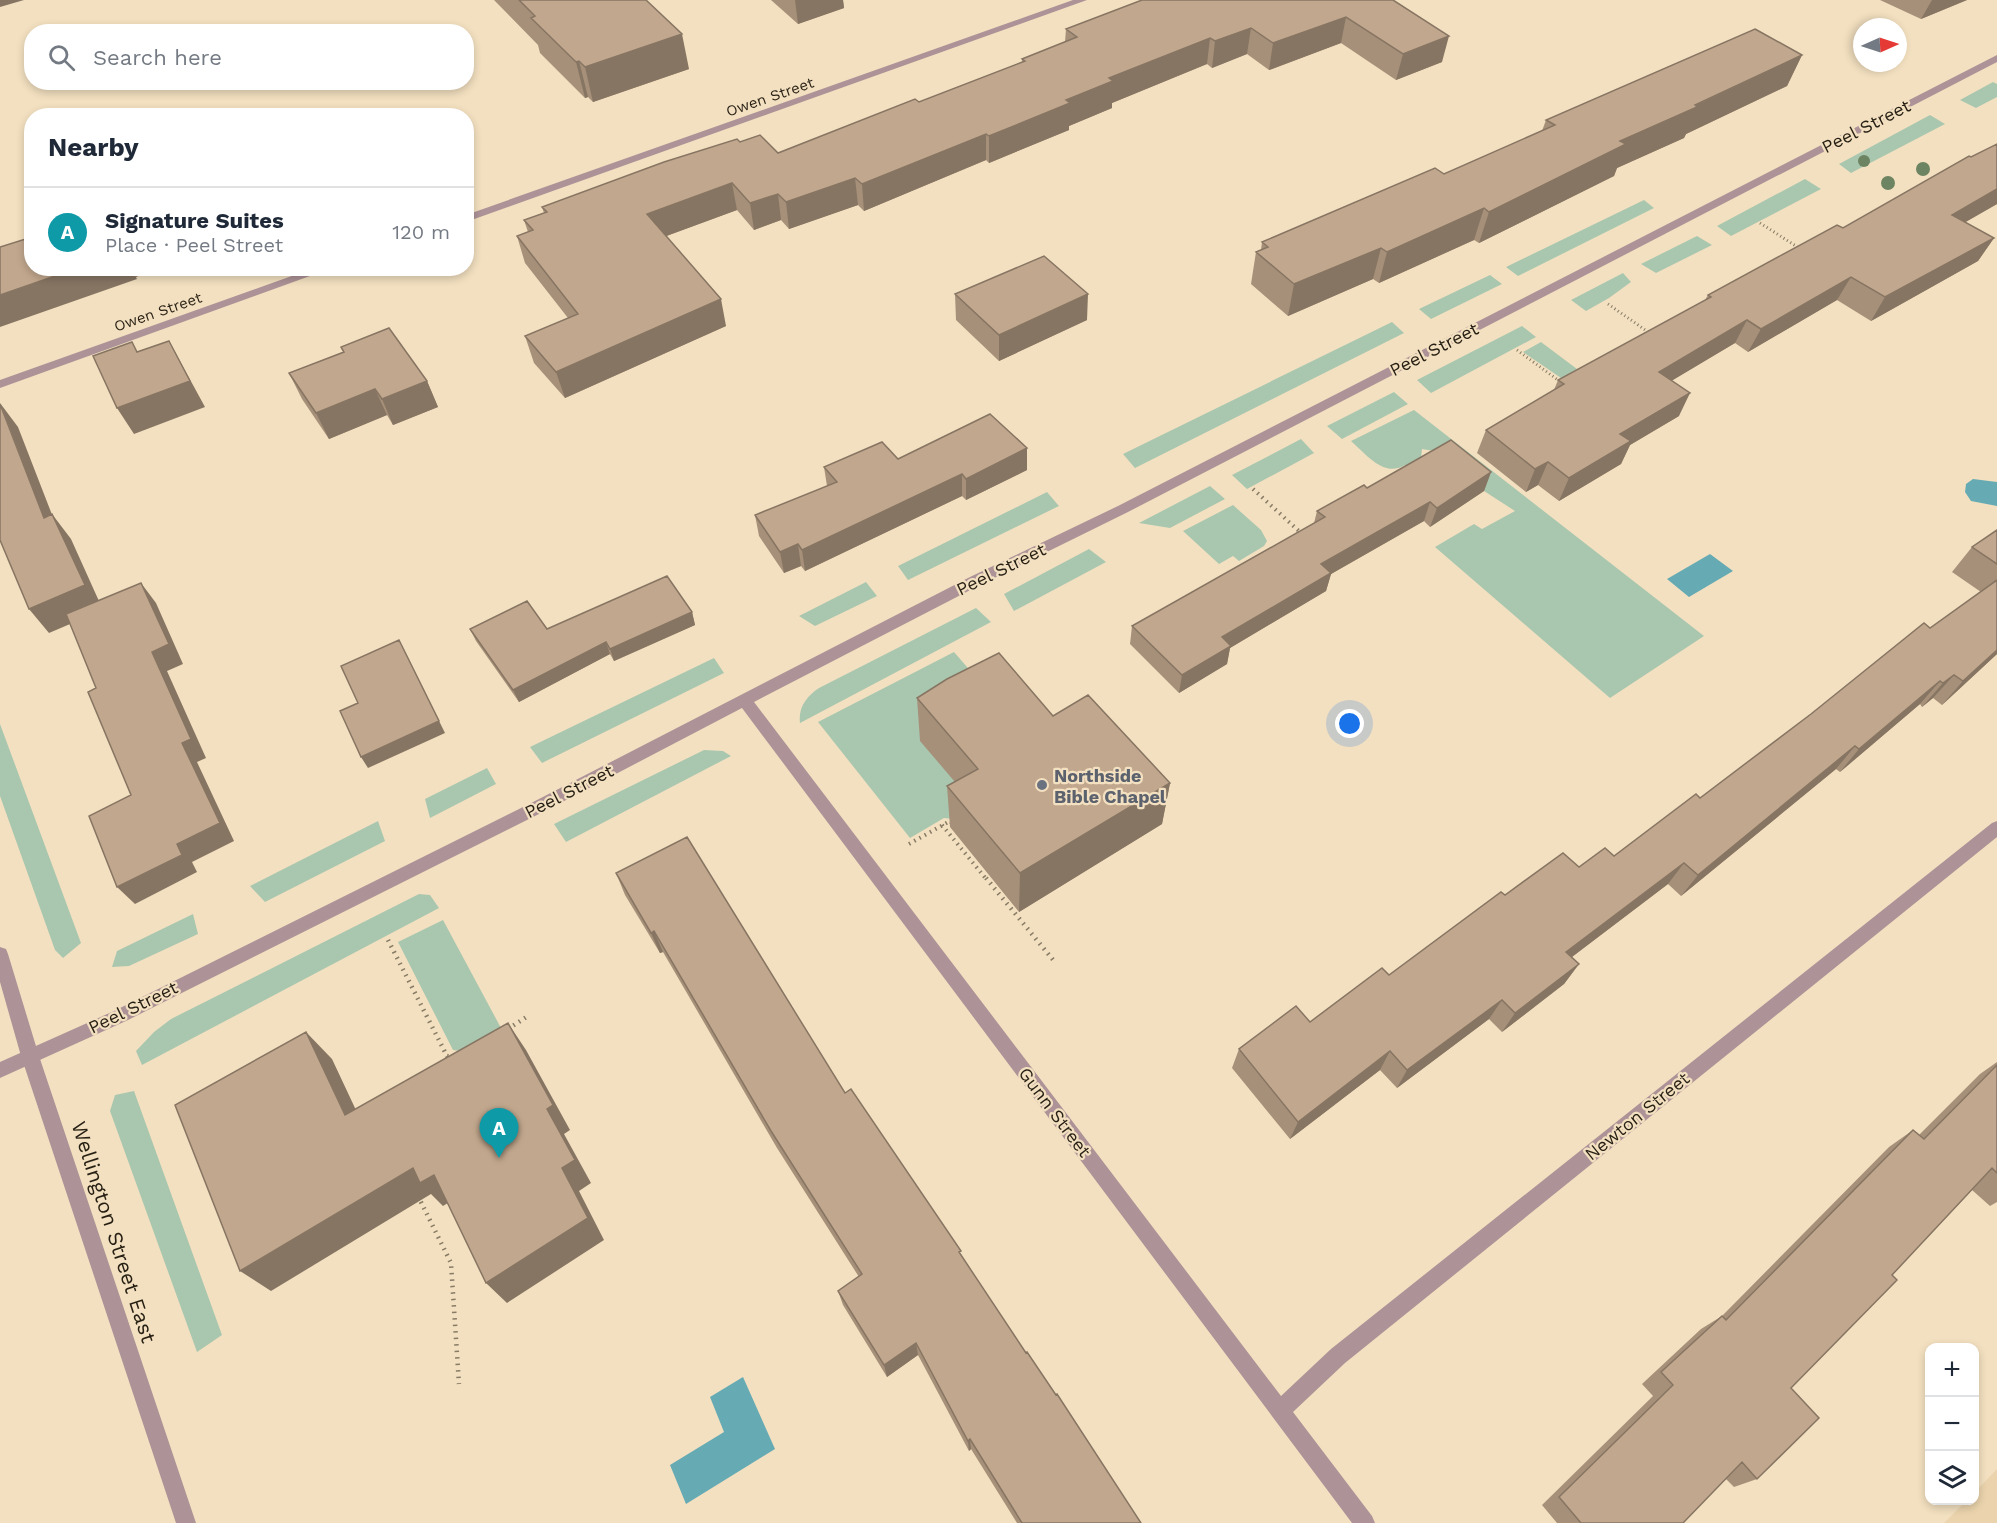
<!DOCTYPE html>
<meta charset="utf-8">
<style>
:root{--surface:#fff;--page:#f2f2f3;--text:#1f2937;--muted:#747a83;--line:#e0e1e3;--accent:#3d8583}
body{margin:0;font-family:"Work Sans",sans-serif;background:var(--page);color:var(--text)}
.controls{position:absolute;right:18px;bottom:18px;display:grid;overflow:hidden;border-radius:12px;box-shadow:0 3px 9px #0003}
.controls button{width:54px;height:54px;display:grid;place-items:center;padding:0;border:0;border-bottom:2px solid var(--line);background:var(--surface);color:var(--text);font:30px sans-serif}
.compass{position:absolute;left:1853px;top:18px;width:54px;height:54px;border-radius:50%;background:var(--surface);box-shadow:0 3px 9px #0003;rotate:87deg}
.you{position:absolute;left:1350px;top:724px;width:21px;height:21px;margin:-15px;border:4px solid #fff;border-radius:50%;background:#1a73e8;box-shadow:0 0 0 9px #1a73e833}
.badge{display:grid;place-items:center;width:39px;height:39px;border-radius:50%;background:var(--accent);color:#fff;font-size:20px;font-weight:700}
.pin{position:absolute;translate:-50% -50px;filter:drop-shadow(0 2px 3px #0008)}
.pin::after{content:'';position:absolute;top:32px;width:21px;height:18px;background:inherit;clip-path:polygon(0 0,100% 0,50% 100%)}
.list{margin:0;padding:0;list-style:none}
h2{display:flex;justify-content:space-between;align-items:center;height:78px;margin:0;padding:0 24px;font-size:26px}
h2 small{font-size:20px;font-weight:400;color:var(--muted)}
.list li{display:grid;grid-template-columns:39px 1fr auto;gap:18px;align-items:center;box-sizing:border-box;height:90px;padding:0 24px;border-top:2px solid var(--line)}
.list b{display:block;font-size:22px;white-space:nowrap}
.list p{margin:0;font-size:20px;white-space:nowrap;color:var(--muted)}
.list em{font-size:20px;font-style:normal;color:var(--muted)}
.icon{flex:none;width:33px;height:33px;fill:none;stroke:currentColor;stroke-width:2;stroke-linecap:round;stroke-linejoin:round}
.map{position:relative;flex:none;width:1997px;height:1523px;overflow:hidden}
.search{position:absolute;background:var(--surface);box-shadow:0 3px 9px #0003;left:24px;top:24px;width:450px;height:66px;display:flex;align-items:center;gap:15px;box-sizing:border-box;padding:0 21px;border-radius:24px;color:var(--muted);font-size:22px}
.panel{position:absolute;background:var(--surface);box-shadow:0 3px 9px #0003;left:24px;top:108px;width:450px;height:168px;border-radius:24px}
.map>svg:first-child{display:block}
.built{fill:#ebd4ad}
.green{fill:#a9c7af}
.water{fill:#66aab4}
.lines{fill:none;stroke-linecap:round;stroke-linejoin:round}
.path-far2{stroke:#877b65;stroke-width:3;stroke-dasharray:1 3;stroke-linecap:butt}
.path-far1{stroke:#877b65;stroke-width:4;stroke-dasharray:1.5 4.5;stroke-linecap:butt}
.path{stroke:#877b65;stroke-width:4.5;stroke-dasharray:1.5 5;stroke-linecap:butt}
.minor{fill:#ad9397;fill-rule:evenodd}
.tertiary{fill:#ad9397;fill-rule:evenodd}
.tree{fill:#6d8463}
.wall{fill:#a69079}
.shaded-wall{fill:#877563}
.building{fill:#c1a78d;stroke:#877563;stroke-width:1.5}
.worship-dot{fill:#6b7280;stroke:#f3e0c0;stroke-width:2}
.labels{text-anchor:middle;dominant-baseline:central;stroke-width:4.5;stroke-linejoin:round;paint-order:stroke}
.far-street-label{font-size:15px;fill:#261f13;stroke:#f3e0c0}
.street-label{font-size:18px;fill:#261f13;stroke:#f3e0c0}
.worship-label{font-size:18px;font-weight:bold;fill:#5b616d;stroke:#f3e0c0;text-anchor:start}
.near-street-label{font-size:21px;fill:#261f13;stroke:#f3e0c0}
</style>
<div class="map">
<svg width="1997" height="1523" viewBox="0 0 1997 1523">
<rect width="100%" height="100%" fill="#f3e0c0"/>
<path class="built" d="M1997 1469V1523H1944L1966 1501 1974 1500 1975 1492Z"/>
<path class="green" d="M1993 82 1997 84V97L1976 108 1960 100Z
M1930 115 1945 124 1851 173 1839 164Z
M1805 179 1821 189 1731 236 1717 226Z
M1644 200 1654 208 1518 276 1506 267Z
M1697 236 1712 245 1656 273 1641 264Z
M1623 273 1631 282 1609 298 1586 311 1571 300Z
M1490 275 1502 284 1431 319 1419 309Z
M1392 322 1404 333 1135 468 1123 454Z
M1522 326 1536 337 1431 393 1417 380Z
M1541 342 1577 369 1561 378 1523 352Z
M1394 392 1408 404 1342 439 1327 426Z
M1414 410 1704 636 1610 698 1435 547 1474 524 1482 529 1515 511 1484 491 1434 451 1422 449 1421 459 1409 468 1405 465C1384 478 1367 455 1351 441Z
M1301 439 1314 453 1247 489 1232 475Z
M1210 486 1225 499 1170 528 1139 523Z
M1047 492 1059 506 908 580 898 566Z
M1233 505 1261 530 1267 541 1264 546 1239 561 1233 556 1219 564 1183 531Z
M1089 549 1106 562 1014 611 1004 594Z
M866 582 877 596 815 626 799 616Z
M976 608 991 622 800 723C798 707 807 696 819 688Z
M954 652 995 699 979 811 963 820 944 818 910 838 818 722Z
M714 658 724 673 542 763 530 747Z
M0 724 81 943 63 958 55 950 0 796Z
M704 750 723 751 731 756 566 842 554 824Z
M487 768 496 784 430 818 425 799Z
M378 821 385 841 265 902 250 886Z
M419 894 430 895 439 908 142 1065 136 1051 154 1032 171 1019Z
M193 914 198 934 129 966 112 967 117 951Z
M443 920 501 1028 460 1051 453 1050 398 942Z
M134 1091 222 1335 197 1352 110 1111 115 1095Z"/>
<path class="water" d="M1973 479 1997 482V506L1971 501 1965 492 1966 484Z
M1710 554 1733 571 1689 597 1667 579Z
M743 1377 775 1449 686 1504 670 1465 724 1432 710 1397Z"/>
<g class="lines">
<path class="path-far2" d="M1760 223 1799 248
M1608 304 1651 334
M1517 350 1562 383"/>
<path class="path-far1" d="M1253 489 1300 532
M942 825 987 880
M909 844 950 821 952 823"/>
<path class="path" d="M986 878 1054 961
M388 940 447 1056 451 1057
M508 1029 528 1016
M418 1196 451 1263 459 1384"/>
<path class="minor" d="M1073 0H1087L466 222V215Z
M1997 55V62L1128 512 980 585 754 702 1281 1396 1331 1349 1992 823 1997 821V837L1345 1363 1293 1412 1372 1516 1375 1523H1352L742 708 547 810 126 1021 0 1078V1062L114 1011 537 800 970 577 1118 506Z
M314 268H332L0 388V380Z"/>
<path class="tertiary" d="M0 947 6 949 8 954 39 1056 196 1523H176L21 1056 0 982Z"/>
</g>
<g class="tree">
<circle cx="1864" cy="161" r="6"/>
<circle cx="1923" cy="169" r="7"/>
<circle cx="1888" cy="183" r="7"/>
</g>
<path class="wall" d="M494 0H646L689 69 593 102 588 97 585 98 540 53 538 45Z
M771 0H843L844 8 798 24Z
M1393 0 1442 62 1396 80 1341 43 1269 70 1247 54 1212 68 1207 64 1112 103V108L1069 126V130L989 163 986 160 864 211 858 205 789 229 781 220 754 230 737 210 666 236 726 326 565 398 534 363 525 336 568 318 525 263 517 236 528 232 524 220 544 213 542 207 740 142 778 153 919 102 1022 62V59L1065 42 1066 29Z
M1880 0H1967L1921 19Z
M1802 55 1787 86 1686 134 1684 138 1617 168 1614 176 1479 243 1474 240 1379 283 1373 279 1288 316 1251 284 1256 252 1261 250 1262 242 1444 174 1542 131 1546 120Z
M1997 144V204L1965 222 1994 238 1978 261 1871 321 1837 300 1748 352 1735 343 1672 380 1679 416 1630 445 1621 464 1559 501 1538 485 1526 492 1477 453 1486 430 1554 390 1558 380 1705 300 1708 295 1843 228Z
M955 294 1087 320 999 361 956 320Z
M341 347 427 381 438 407 393 425 387 415 329 439 302 399 289 373 343 352Z
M898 459 1027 470 966 500 962 496 805 571 801 566 784 573 759 536 755 515 827 486 824 467Z
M1491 472 1484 491 1430 527 1424 521 1331 574 1326 591 1230 648 1227 664 1179 693 1130 644 1132 626 1314 523 1317 511Z
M1997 530V654L1942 705 1933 698 1922 707 1920 704 1840 772 1836 769 1681 896 1668 884 1572 957 1579 964 1564 984 1502 1032 1489 1019 1397 1088 1380 1070 1290 1139 1232 1068 1239 1049 1310 1022 1389 975 1505 895 1579 867 1614 856 1700 798 1930 628 1981 592 1952 572 1972 547Z
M692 612 695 625 614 661 610 654 519 702 476 641 470 629H547Z
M917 698 1053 716 1170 783 1162 824 1019 912 950 827 947 786 955 782 920 741Z
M616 873 845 1093 961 1255 1026 1353 1141 1523H1017L971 1449 969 1451 918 1355 887 1377 843 1305 838 1291 859 1277 777 1148 663 952 660 953 625 895Z
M1997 1062V1202L1990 1206 1972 1190 1892 1275 1791 1388 1757 1479 1734 1487 1726 1479 1683 1523H1557L1542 1505 1653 1396 1642 1384 1701 1329 1722 1316 1889 1147 1913 1130 1919 1135 1980 1074Z"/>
<path class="shaded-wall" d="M0 0H24L0 7Z
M795 0H843L844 8 798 24Z
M1932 0H1967L1921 19Z
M1346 17 1341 43 1269 70 1273 43Z
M1251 28 1247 54 1212 68 1215 41Z
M682 34 689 69 593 102 585 67Z
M1449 36 1442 62 1396 80 1403 54Z
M1210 38 1207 64 1112 103V108L1069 126V130L989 163V136L1066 100 1109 78Z
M1802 55 1787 86 1686 134 1684 138 1617 168 1614 176 1479 243 1489 212 1620 141Z
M579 61 588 97 585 98 576 62Z
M986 134V160L864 211 862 184Z
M855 178 858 205 789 229 786 202Z
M732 183 737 210 653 241 647 214Z
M1997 189V204L1938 238 1952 215Z
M778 194 781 220 754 230 750 203Z
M1484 208 1474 240 1379 283 1387 252Z
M1994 238 1978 261 1871 321 1885 297Z
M1381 248 1373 279 1288 316 1294 284Z
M78 268H131L137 279 0 327V295Z
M131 268H160L136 277Z
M1851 277 1837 300 1748 352 1761 329Z
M1088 294 1087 320 999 361V335Z
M721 299 726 326 565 398 556 372Z
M1747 320 1735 343 1648 395 1659 372Z
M169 341 205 407 134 434 117 408Z
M427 381 438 407 393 425 382 399Z
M375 389 387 415 329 439 316 413Z
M1690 393 1679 416 1630 445 1621 464 1559 501 1569 478 1620 434Z
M0 403 18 427 63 543 44 518Z
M1027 448V470L966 500V479Z
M1548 462 1538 485 1526 492 1535 469Z
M1491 472 1484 491 1430 527 1437 508Z
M962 474V496L805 571 802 550Z
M1430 502 1424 521 1331 574 1326 591 1230 648 1227 664 1179 693 1182 675 1222 637 1321 564Z
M52 514 71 539 103 610 49 633 29 609Z
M798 544 801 566 784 573 780 552Z
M141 583 156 603 183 664 167 671 206 758 197 762 234 841 192 862 197 872 135 904 117 887 177 844 182 743 152 652Z
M692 612 695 625 614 661 610 649Z
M606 642 610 654 519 702 513 690Z
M1997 650V654L1942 705 1963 681Z
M405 652 445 733 368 768 361 757Z
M1954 675 1933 698 1922 707 1943 683Z
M1940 681 1920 704 1840 772 1859 749Z
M1855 746 1836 769 1681 896 1698 875Z
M1170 783 1162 824 1019 912 1020 873Z
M1684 863 1668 884 1552 972 1566 952Z
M654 931 663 952 660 953 651 933Z
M1579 964 1564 984 1502 1032 1515 1013Z
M1502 1000 1489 1019 1397 1088 1407 1070Z
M508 1023 526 1050 570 1130 564 1134 591 1183 579 1191 604 1240 507 1303 486 1283 562 1168 547 1109Z
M306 1032 332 1059 370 1140 345 1115Z
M1390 1051 1380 1070 1290 1139 1298 1122Z
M413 1168 434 1175 456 1198 443 1206 431 1194 271 1291 240 1271Z
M916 1343 918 1355 887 1377 884 1365Z
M970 1439 971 1449 969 1451 968 1441Z"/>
<path class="building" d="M519 0H646L682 34 585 67 579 61 576 62 531 18 535 16Z
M1142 0H1393L1449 36 1403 54 1346 17 1273 43 1251 28 1215 41 1210 38 1109 78 1113 81 1066 100 1070 103 989 136 986 134 862 184 855 178 786 202 778 194 750 203 732 183 647 214 721 299 556 372 525 336 578 314 517 236 533 230 524 220 547 212 542 207 664 162 737 139 740 142 760 135 778 153 915 99 919 102 1025 61 1022 59 1077 37 1066 29Z
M1755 29 1802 55 1695 105 1697 107 1620 141 1626 144 1489 212 1484 208 1387 252 1381 248 1294 284 1256 252 1268 247 1262 242 1435 168 1444 174 1555 125 1546 120Z
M1997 144V189L1952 215 1994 238 1885 297 1851 277 1761 329 1747 320 1659 372 1690 393 1620 434 1631 441 1569 478 1548 462 1535 469 1486 430 1564 384 1558 380 1711 297 1708 295 1837 225 1843 228 1969 156 1971 157Z
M32 237V268H78L0 295V247Z
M1044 256 1088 294 999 335 955 294Z
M389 328 427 381 382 399 375 389 316 413 289 373 344 352 341 347Z
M169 341 190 381 117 408 93 356 132 342 137 352Z
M0 404 44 518 52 514 85 585 29 609 0 540Z
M990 414 1027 448 966 479 962 474 802 550 798 544 780 552 755 515 837 482 824 467 882 442 898 459Z
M1451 440 1491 472 1437 508 1430 502 1321 564 1331 573 1222 637 1231 646 1182 675 1132 626 1325 517 1317 511 1364 485 1367 488Z
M1997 530V564L1972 547Z
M667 576 692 612 610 649 606 642 513 690 470 629 527 601 547 629Z
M1997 580V650L1963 681 1954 675 1943 683 1940 681 1859 749 1855 746 1698 875 1684 863 1566 952 1579 964 1515 1013 1502 1000 1407 1070 1390 1051 1298 1122 1239 1049 1296 1006 1310 1022 1382 968 1389 975 1501 892 1505 895 1563 853 1579 867 1605 848 1614 856 1696 794 1700 798 1811 714 1924 623 1930 628Z
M141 583 169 644 152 652 191 739 182 743 220 823 177 844 182 855 117 887 89 816 131 795 88 692 96 688 66 614Z
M399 640 439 721 361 757 340 711 358 703 341 666Z
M999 653 1053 716 1088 695 1170 783 1020 873 947 786 978 769 917 698 947 679Z
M687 837 845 1093 851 1089 961 1251 959 1252 1026 1353 1027 1352 1056 1395 1057 1394 1141 1523H1022L970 1439 968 1441 916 1343 884 1365 838 1291 862 1274 771 1131 654 931 651 933 616 873Z
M508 1023 553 1105 547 1109 575 1160 562 1168 588 1218 486 1283 434 1175 420 1183 413 1168 240 1271 175 1105 306 1032 345 1115Z
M1997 1065V1173L1992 1168 1892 1275 1897 1280 1791 1388 1819 1418 1757 1479 1742 1462 1683 1523H1581L1559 1497 1673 1385 1661 1372 1722 1316 1726 1320 1913 1130 1924 1139Z"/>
<circle class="worship-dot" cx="1042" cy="785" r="6"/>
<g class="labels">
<g class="far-street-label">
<text transform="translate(770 97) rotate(-19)">Owen Street</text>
<text transform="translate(158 312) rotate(-19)">Owen Street</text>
</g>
<g class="street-label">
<text transform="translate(1866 126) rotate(-27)">Peel Street</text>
<text transform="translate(1434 349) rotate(-27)">Peel Street</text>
<text transform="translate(1001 569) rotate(-26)">Peel Street</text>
<text transform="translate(569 791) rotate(-27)">Peel Street</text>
<text transform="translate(133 1007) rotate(-26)">Peel Street</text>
<text transform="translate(1055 1112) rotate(53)">Gunn Street</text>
<text transform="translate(1637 1116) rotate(-39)">Newton Street</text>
</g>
<g class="worship-label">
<text x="1054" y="775">Northside<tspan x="1054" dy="21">Bible Chapel</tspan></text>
</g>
<g class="near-street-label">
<text transform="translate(114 1232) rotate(72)">Wellington Street East</text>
</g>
</g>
</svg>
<div class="controls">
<button>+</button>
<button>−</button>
<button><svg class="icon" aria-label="layers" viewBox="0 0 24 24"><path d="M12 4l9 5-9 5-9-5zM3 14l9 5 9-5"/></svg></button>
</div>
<svg class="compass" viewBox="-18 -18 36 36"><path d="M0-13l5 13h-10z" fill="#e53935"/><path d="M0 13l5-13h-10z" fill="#747a83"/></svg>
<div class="you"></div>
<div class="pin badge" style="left:499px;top:1158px;background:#0f9aa8">A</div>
<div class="search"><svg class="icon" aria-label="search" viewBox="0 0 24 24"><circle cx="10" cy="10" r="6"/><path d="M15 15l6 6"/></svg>Search here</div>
<section class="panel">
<h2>Nearby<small></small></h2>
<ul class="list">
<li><span class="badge" style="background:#0f9aa8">A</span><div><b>Signature Suites</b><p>Place · Peel Street</p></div><em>120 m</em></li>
</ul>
</section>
</div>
